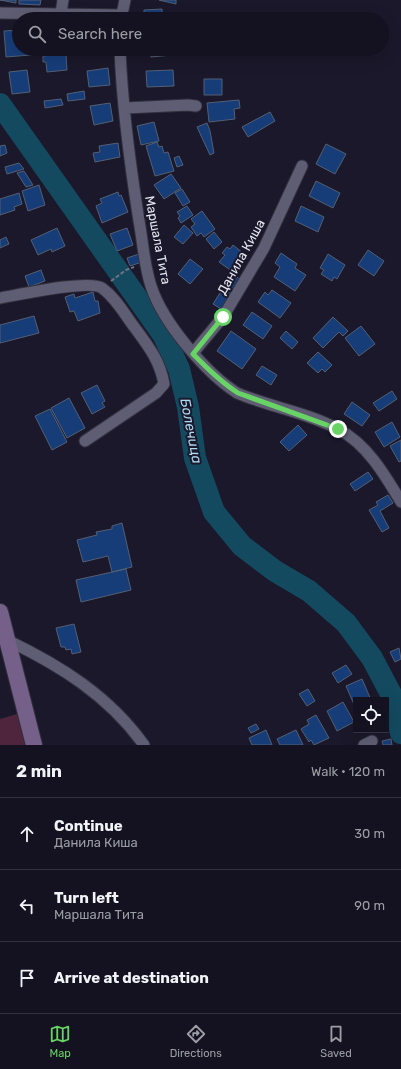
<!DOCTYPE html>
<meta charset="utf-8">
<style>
:root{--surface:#141220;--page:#21202d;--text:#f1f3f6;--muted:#9d9ea5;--line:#33323e;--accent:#68d465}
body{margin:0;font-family:Rubik,sans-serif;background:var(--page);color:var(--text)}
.controls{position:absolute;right:12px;bottom:12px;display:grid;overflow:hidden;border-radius:0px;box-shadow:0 4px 16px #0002}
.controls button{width:36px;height:36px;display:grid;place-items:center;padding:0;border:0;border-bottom:1px solid var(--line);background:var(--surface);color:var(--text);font:20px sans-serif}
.stop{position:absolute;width:12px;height:12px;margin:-9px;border:3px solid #68d465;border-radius:50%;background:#fff}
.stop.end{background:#68d465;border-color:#fff;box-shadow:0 1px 4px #0008}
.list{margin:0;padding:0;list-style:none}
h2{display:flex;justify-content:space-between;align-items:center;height:52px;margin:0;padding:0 16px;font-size:17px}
h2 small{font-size:13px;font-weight:400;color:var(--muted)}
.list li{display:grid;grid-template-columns:26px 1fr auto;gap:12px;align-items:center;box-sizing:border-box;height:72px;padding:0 16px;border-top:1px solid var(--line)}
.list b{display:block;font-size:15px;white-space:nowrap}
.list p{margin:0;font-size:13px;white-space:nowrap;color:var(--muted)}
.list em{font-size:13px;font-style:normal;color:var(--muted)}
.icon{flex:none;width:22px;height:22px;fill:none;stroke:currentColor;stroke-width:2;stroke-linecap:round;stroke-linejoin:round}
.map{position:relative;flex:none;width:401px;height:745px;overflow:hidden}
.search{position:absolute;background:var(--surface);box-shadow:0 4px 16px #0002;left:12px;right:12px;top:12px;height:44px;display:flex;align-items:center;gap:10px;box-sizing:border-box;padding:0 14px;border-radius:22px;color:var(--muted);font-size:15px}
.sheet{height:268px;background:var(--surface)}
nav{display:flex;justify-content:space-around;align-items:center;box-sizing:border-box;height:56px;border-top:1px solid var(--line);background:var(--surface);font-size:11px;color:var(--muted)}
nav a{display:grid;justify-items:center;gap:2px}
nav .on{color:var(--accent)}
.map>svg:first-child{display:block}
.green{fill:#4f243d}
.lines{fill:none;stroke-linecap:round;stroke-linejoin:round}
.river{stroke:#134a60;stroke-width:22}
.building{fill:#173d79;stroke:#535f73}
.minor-casing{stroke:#33313f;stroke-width:13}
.secondary-casing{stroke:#33313f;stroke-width:18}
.path{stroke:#727180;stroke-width:2;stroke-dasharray:4 2;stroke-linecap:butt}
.minor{stroke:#5f5d73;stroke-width:11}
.secondary{stroke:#746088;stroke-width:16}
.route{stroke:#68d465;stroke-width:5}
.labels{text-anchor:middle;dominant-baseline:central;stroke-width:4;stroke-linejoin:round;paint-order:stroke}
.street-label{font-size:13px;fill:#e7e7f3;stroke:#1a182a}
.water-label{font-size:14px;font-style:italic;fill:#addaf1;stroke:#1a182a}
</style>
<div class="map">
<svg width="401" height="745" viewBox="0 0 401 745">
<rect width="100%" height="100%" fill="#1a182a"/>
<path class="green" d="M17 714 25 745H0V719Z"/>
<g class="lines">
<path class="river" d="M0 104 164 336 179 369 188 407 195 458 214 512 242 546 275 571 309 591 346 623 372 658 392 696 401 733"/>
</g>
<path class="building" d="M0 0H16V3Z
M19 0H41L40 5 19 4Z
M159 0H176V4Z
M162 9V19H144V10Z
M19 30V49H42L43 54 6 57 4 31Z
M151 49H172V55L151 57Z
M66 54 67 70 47 72 46 62H43V56Z
M108 68 110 85 89 87 87 71Z
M27 70 30 92 12 94 9 72Z
M173 70 174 86 147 87 146 71Z
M204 79H222V95H204Z
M84 91 85 99 68 101 67 94Z
M61 99 63 105 45 108 44 101Z
M239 100 240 108 234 109 235 119 209 122 207 103Z
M110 103 113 121 94 125 90 106Z
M270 112 275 121 248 137 242 127Z
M154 122 159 141 141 145 137 126Z
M207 123 210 131 214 153 210 155 197 127Z
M157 142 159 147 162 146 164 153 168 152 174 171 155 176 146 146Z
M118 143 120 157 95 162 93 153 100 152 99 146Z
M326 144 346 154 335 174 316 164Z
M5 145 7 153 0 156V146Z
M179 156 183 165 177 167 174 158Z
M19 163 24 169 7 174 5 167Z
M24 171 33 185 26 187 17 173Z
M171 174 181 188 164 199 154 185Z
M316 181 340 193 333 208 309 196Z
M39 185 45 205 28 211 22 191Z
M182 189 190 202 183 206 175 193Z
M118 192 119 196 121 195 128 212 102 223 96 206 102 203 100 199Z
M19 193 22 204 14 207 15 210 0 215V199Z
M187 206 193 215 181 223 178 218 180 216 177 212Z
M301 206 324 217 318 232 295 221Z
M202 211 215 229 204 237 201 233 197 236 191 227 195 224 191 219Z
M184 225 193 233 183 244 174 237Z
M57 228 65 246 52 252 51 249 38 255 31 240Z
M127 228 133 245 117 251 110 234Z
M214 232 222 242 214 249 206 239Z
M6 237 9 244 0 248V240Z
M233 245 248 257 236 274 219 262 225 255 222 253 227 247 230 249Z
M368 250 384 261 374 276 358 265Z
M281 253 297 264 295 268 306 275 295 291 274 277 280 267 275 263Z
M139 254 142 262 130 266 127 258Z
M328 254 345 265 337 279 334 277 332 281 321 274 324 270 320 268Z
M190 259 203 269 190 284 178 274Z
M41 270 45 281 29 287 25 276Z
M232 274 240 279 221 309 213 304Z
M272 290 291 303 280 318 258 302 265 292 268 295Z
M93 292 95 301H98L100 313 78 321 74 311 70 312 65 297 74 294 75 298Z
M252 312 272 326 263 339 243 325Z
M34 316 39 333 0 343V325Z
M333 317 348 331 343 336 339 332 323 348 313 338Z
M361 326 375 344 359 356 345 338Z
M231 331 256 349 242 369 217 351Z
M286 331 298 342 292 349 280 338Z
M318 352 332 365 325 372 322 369 318 373 307 363Z
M262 366 277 375 271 385 256 375Z
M97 385 105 401 102 403 105 407 92 414 81 393Z
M392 391 397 399 379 411 373 403Z
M69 398 85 428 67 438 51 408Z
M352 402 370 415 362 426 344 414Z
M50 409 67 442 52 450 35 416Z
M392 422 400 437 384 447 375 432Z
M298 425 307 435 289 451 280 442Z
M401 440V461L399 462 390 446Z
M368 472 373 479 355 491 350 484Z
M388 495 393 503 380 511 389 528 382 532 369 510 378 505 376 502Z
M122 523 132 567 112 572 108 556 83 562 77 540 97 535 96 532 112 529V526Z
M126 569 131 590 81 602 76 580Z
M74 624 81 652 72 654 71 649 66 650 65 647H61L56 628Z
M399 648 401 659 395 662 390 652Z
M346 665 352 674 338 683 332 673Z
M362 679 371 700H356V709L346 686Z
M308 689 315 701 307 706 299 694Z
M343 702 354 722 337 731 327 711Z
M316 715 329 738 314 745 311 740 309 742 301 729 309 724 307 720Z
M256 724 259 729 251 733 248 728Z
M266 730 272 745H252L249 738Z
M296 730 303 745H280L277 739Z
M391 739 392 745H383L382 741Z"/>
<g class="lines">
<defs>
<path id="minor" d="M0 13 122 15
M61 13 63 0
M121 19 125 0
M120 49C122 106 130 164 139 221 143 242 144 265 151 286 163 323 206 373 237 393 270 407 306 412 338 429 367 444 385 475 401 502
M125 108 188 105 196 106
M0 298C18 295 90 279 102 288 116 298 125 315 135 328 149 347 160 361 164 384L156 393 85 441
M193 353 223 317 264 248 302 166
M7 640C61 666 109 696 144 745
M364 745 372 741"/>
<path id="secondary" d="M0 612 34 745"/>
</defs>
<use href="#minor" class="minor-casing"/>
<use href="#secondary" class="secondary-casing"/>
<path class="path" d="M111 281 126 270 134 267"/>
<use href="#minor" class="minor"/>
<use href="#secondary" class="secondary"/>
</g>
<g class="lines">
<path class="route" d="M223 317 193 354C207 368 221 382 238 393L338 429"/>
</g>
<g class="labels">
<g class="street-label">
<text transform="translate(158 240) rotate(79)">Маршала Тита</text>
<text transform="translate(241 257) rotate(-61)">Данила Киша</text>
</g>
<g class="water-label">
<text transform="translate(191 431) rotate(79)">Болечица</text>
</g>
</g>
</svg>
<div class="controls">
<button><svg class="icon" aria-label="locate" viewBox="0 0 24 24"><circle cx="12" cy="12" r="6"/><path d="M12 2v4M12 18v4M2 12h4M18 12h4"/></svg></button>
</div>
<div class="stop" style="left:223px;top:317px"></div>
<div class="stop end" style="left:338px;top:429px"></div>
<div class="search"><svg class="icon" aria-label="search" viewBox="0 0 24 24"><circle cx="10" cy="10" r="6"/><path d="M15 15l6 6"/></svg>Search here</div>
</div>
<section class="sheet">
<h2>2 min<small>Walk · 120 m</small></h2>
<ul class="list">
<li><svg class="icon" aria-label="ahead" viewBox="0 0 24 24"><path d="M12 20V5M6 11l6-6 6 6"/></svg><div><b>Continue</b><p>Данила Киша</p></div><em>30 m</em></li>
<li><svg class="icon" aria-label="left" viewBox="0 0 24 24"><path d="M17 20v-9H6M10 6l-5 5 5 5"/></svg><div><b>Turn left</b><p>Маршала Тита</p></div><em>90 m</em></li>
<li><svg class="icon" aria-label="arrive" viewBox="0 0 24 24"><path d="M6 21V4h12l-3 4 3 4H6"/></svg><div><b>Arrive at destination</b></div></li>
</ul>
</section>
<nav>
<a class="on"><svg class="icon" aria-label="map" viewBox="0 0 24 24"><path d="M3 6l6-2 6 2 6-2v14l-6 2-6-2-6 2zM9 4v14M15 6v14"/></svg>Map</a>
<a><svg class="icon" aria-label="directions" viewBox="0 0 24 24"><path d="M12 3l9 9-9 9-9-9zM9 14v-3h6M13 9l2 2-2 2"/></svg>Directions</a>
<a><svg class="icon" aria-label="saved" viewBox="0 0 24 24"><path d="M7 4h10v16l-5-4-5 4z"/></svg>Saved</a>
</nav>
